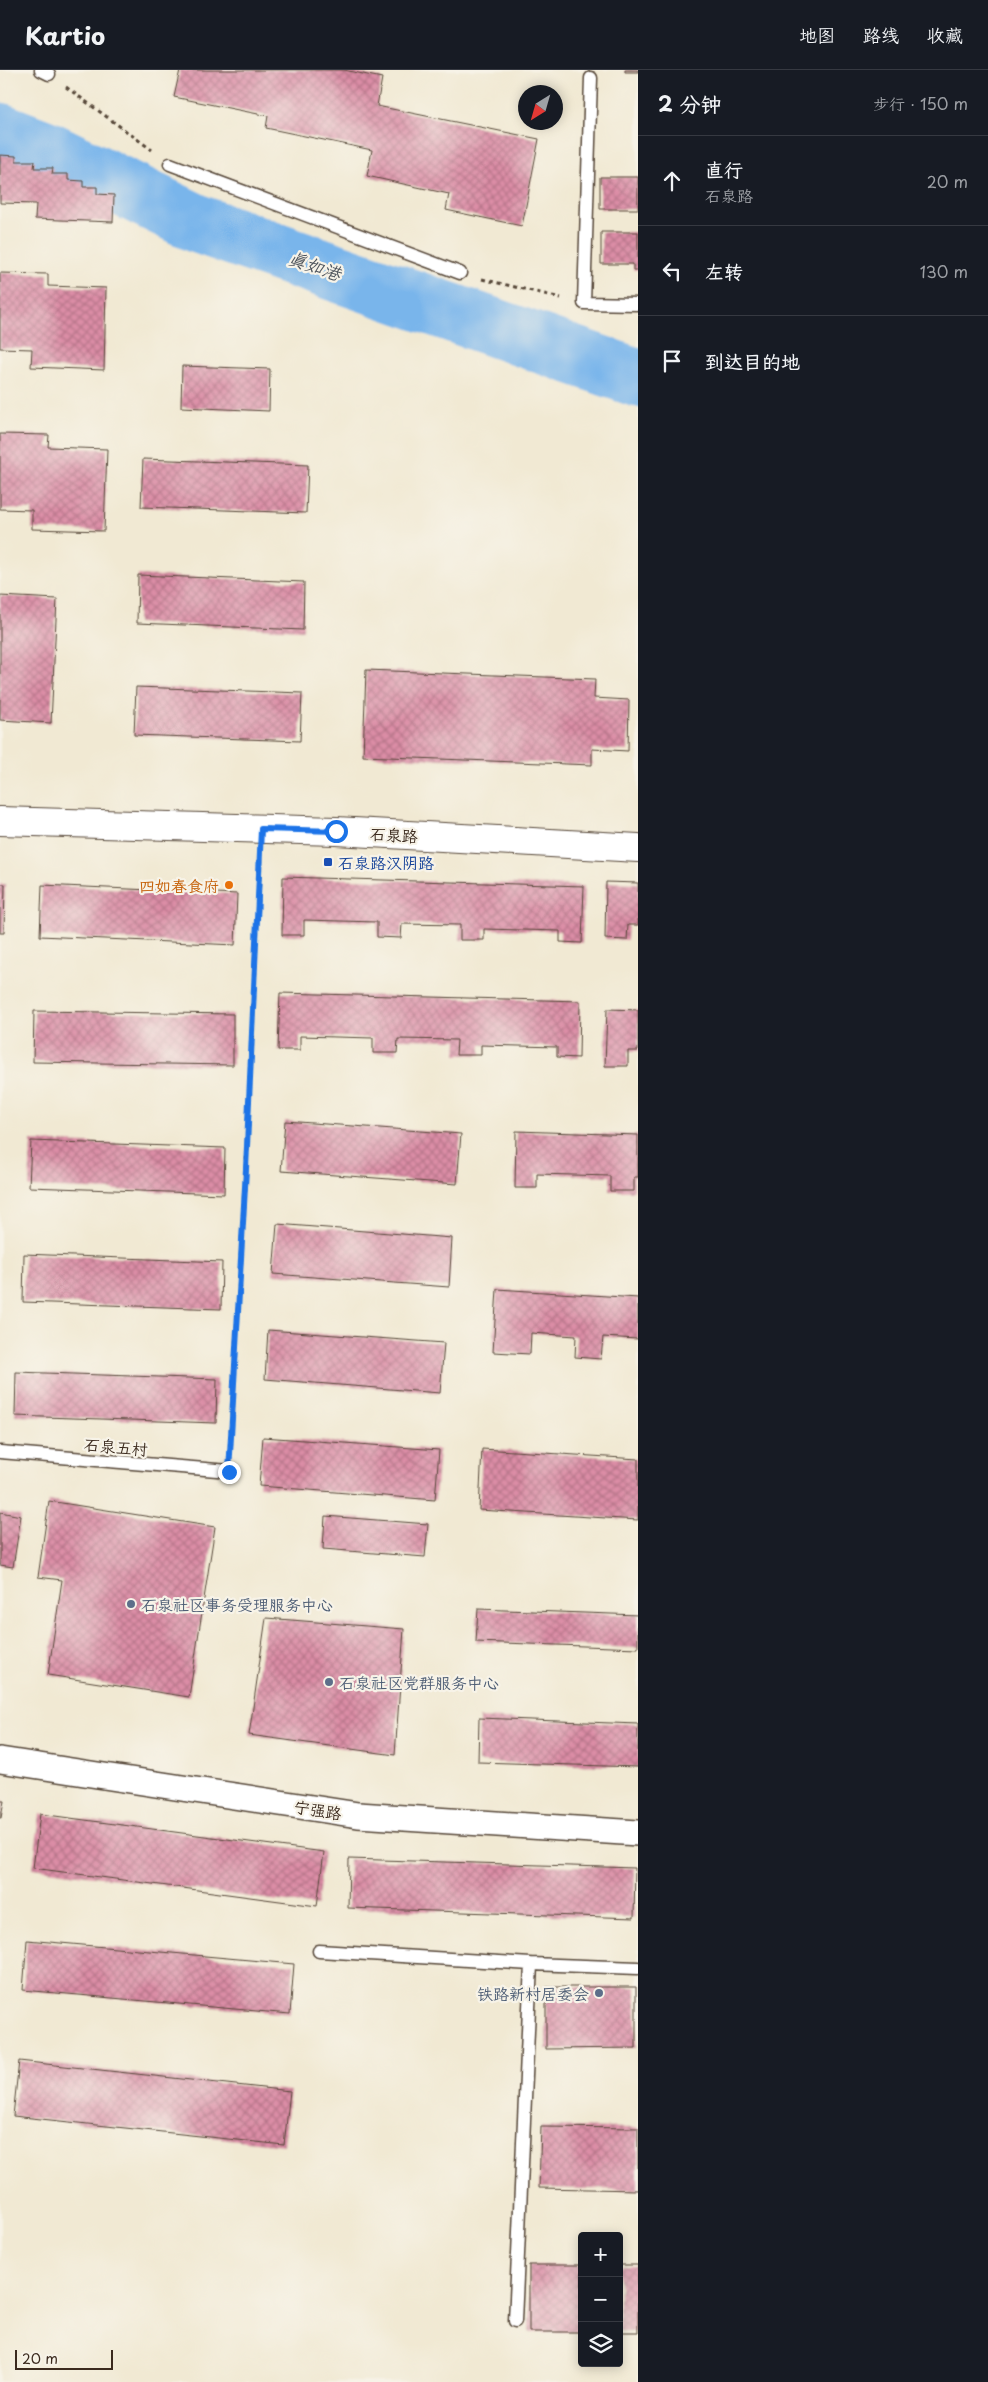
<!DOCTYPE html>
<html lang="zh">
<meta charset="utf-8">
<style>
:root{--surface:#171b24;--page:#20242c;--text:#f1f3f6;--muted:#9ea1a6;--line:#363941}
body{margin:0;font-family:"Playpen Sans","LXGW WenKai TC",sans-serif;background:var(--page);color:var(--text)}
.controls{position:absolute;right:15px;bottom:15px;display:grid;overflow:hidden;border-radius:5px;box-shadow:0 2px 12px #0003}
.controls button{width:45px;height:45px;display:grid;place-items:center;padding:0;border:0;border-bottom:1px solid var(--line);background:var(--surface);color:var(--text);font:25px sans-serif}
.compass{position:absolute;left:518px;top:15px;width:45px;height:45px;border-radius:50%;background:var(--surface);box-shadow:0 2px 12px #0003;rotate:217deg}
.scale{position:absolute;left:15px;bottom:12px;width:98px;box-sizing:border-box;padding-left:5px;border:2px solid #3b2a1e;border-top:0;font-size:14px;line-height:18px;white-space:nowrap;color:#3b2a1e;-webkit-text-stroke:4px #f7f3e8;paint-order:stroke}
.stop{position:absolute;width:15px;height:15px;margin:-11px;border:4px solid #1a73e8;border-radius:50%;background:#fff}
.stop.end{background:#1a73e8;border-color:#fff;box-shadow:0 1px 5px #0008}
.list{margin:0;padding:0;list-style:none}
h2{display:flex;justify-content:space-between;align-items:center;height:65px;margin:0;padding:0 20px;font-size:21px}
h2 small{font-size:16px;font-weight:400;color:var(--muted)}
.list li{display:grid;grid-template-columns:32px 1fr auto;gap:15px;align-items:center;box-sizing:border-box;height:90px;padding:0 20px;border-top:1px solid var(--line)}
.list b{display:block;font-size:19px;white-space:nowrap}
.list p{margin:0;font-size:16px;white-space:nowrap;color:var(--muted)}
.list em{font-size:16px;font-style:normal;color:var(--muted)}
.icon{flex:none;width:28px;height:28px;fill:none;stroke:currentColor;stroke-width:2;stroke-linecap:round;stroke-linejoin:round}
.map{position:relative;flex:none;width:638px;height:2312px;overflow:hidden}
header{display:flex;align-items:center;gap:30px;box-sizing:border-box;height:70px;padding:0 25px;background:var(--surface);border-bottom:1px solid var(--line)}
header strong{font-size:24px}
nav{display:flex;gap:28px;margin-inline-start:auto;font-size:18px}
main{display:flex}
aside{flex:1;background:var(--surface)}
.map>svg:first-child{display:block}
.water{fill:url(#water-ripples);stroke:#5a7084}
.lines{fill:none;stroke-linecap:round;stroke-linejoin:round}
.river{stroke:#79b5eb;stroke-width:59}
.building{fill:url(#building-cross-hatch)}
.service-casing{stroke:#564739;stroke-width:15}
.minor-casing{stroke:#564739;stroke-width:28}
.tertiary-casing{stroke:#564739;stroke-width:30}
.path{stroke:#564739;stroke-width:3;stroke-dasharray:4 4;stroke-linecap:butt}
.service{stroke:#fff;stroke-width:12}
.minor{stroke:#fff;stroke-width:25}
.tertiary{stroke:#fff;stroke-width:28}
.route{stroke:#1a73e8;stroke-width:6}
.transit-dot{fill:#1a4fb4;stroke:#f7f3e8;stroke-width:2}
.food-dot{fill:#e8710a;stroke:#f7f3e8;stroke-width:2}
.service-dot{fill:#5c6f8a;stroke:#f7f3e8;stroke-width:2}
.labels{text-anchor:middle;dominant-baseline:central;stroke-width:4.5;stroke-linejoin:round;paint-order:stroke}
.street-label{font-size:16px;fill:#3b2a1e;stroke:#f7f3e8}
.transit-label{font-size:16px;fill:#164399;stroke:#f7f3e8;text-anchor:start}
.food-label{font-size:16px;fill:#c56008;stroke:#f7f3e8;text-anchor:end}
.service-label{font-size:16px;fill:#4e5e75;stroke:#f7f3e8;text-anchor:start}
.water-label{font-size:18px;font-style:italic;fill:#4e545c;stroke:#f7f3e8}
</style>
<header>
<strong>Kartio</strong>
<nav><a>地图</a><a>路线</a><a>收藏</a></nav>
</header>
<main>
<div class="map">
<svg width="638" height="2312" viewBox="0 0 638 2312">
<defs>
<pattern id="water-ripples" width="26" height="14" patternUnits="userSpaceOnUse" patternTransform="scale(1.25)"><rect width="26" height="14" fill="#79b5eb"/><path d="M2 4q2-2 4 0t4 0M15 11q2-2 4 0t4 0" fill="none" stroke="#6493be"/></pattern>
<pattern id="building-cross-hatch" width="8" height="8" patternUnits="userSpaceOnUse" patternTransform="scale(1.25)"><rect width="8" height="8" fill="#db8da6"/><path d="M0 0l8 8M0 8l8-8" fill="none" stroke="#b37387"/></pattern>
</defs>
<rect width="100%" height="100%" fill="#f7f3e8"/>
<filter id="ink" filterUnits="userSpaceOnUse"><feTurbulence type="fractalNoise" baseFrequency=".02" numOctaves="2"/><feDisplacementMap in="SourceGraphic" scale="10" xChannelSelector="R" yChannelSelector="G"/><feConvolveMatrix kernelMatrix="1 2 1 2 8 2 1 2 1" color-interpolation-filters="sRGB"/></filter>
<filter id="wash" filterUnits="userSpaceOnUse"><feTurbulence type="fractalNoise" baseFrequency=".0096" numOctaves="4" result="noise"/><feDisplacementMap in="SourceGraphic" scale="20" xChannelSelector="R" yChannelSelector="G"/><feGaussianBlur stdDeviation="1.12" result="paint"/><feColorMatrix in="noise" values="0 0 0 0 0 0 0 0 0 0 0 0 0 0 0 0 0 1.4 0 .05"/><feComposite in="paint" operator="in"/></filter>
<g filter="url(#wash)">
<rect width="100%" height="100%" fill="#f1e9d3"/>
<path class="water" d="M0 44 208 139 638 290V308L198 154 0 68Z"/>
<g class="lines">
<path class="river" d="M0 62 47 80 198 154 638 308"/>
</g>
<g id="blocks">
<path class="building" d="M180 0H344L382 8 377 36 539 69 522 156 446 140 449 124 367 106 372 80 266 58 268 46 174 27Z
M625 0H638V2H625Z
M0 85 16 86V91H35L34 98H53L52 104H68V110L83 111V117H97V124L114 125 113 152 35 149 36 134 0 133Z
M600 107H638V139H600Z
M601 162H638V200H633V194H601Z
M0 203 48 204V216L106 218 104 300 31 297 32 279 0 278Z
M182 296 270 299 269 341 181 337Z
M0 364 49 365 48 377 107 379 104 461 32 459V440L0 439Z
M143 389 308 395 306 443 141 437Z
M138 505 304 512 303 560 137 553Z
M0 526 57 529 51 653 0 650Z
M366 600 595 609 594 628 629 630 628 681 592 679V695L363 686Z
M136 617 302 623 300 671 134 665Z
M283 807 584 816 582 873 560 872V861L484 859V870H460V855L402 854 401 868 377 867V852L304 850V865H282Z
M606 812 638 813V855H628L627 870 605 869Z
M0 814H5L4 863H0Z
M42 815 237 824 235 875 40 866Z
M280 923 580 931 579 988 557 987V977L481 975V985H456L457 970 398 969 397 983H373V968L300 966V980H278Z
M607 939 638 940V981H628V996H605Z
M34 941 233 944V995L33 992Z
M285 1051 461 1064 457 1114 281 1101Z
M516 1061 638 1065V1107H634V1121H610V1106L537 1104V1118H515Z
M31 1071 225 1078 224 1124 29 1117Z
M277 1154 452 1168 449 1217 273 1204Z
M24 1184 222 1192 221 1239 23 1232Z
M497 1219 638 1228V1269L603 1267 601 1289 575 1287 576 1266 531 1263 530 1284 493 1282Z
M268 1260 444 1273 440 1323 265 1309Z
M16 1302 217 1309 216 1353 15 1346Z
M263 1367 439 1380 435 1430 259 1416Z
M482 1379 638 1389V1450L479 1440Z
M49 1431 215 1457 189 1627 48 1605 62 1510 38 1507Z
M0 1442 21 1446 13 1497 0 1495Z
M325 1446 428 1454 425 1487 323 1479Z
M478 1539 638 1545V1578L476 1572Z
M266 1548 404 1559 395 1685 249 1665Z
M479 1648 638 1654V1697L478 1692Z
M0 1731H4L1 1748H0Z
M40 1744 324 1782 317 1836 33 1798Z
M349 1789 635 1798 634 1848 348 1838Z
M27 1870 294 1894 290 1944 23 1920Z
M546 1917H636V1978L546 1979Z
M19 1991 290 2021 284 2075 13 2046Z
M541 2057 638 2058V2120L539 2118Z
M529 2195H582V2262H529Z
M619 2195H638V2262H619Z"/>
</g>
</g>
<g filter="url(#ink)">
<use href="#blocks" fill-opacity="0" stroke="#564739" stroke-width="1"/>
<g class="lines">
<defs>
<path id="service" d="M41 0 49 4
M591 8 584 233 638 234
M170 94 460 203
M0 1382 229 1401
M319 1881 531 1894 638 1898
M515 2251 531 1894"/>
<path id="minor" d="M0 1690 358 1745 638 1763"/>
<path id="tertiary" d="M0 751 336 761 638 778"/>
</defs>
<use href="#service" class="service-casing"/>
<use href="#minor" class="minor-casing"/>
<use href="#tertiary" class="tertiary-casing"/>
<path class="path" d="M66 17 152 80
M482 209 561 228
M230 1377 246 1099 260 789"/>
<use href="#service" class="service"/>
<use href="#minor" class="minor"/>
<use href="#tertiary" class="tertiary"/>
</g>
</g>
<g class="lines" filter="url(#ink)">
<path class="route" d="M229 1402 246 1099 261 759 336 761"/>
</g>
<rect class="transit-dot" x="323" y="787" width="10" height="10" rx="2.5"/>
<circle class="food-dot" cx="229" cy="815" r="5"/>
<g class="service-dot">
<circle cx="131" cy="1534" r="5"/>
<circle cx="329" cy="1612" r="5"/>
<circle cx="599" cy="1923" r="5"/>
</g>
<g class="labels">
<g class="street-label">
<text transform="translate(394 764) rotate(3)">石泉路</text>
<text transform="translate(116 1376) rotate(5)">石泉五村</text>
<text transform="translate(318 1739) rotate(9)">宁强路</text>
</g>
<g class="transit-label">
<text x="338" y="792">石泉路汉阴路</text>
</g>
<g class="food-label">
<text x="219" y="815">四如春食府</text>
</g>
<g class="service-label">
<text x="141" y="1534">石泉社区事务受理服务中心</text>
<text x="339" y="1612">石泉社区党群服务中心</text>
<text x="589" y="1923" text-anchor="end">铁路新村居委会</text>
</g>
<g class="water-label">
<text transform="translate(315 195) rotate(19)">真如港</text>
</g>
</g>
</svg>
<div class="controls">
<button>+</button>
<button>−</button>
<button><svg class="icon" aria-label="layers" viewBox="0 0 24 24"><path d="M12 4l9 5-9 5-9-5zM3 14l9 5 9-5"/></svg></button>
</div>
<svg class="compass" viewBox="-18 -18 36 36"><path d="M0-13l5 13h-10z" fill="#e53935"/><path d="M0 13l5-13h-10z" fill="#9ea1a6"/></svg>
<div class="scale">20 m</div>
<div class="stop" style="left:336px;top:761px"></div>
<div class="stop end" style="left:229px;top:1402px"></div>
</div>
<aside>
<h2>2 分钟<small>步行 · 150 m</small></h2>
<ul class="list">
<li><svg class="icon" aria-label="ahead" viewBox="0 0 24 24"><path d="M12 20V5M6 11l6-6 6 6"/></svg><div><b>直行</b><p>石泉路</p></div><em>20 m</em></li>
<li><svg class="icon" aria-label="left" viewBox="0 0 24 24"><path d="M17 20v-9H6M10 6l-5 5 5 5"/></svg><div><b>左转</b></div><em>130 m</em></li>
<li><svg class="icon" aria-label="arrive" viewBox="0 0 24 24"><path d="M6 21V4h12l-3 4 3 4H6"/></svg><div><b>到达目的地</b></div></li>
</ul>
</aside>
</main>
